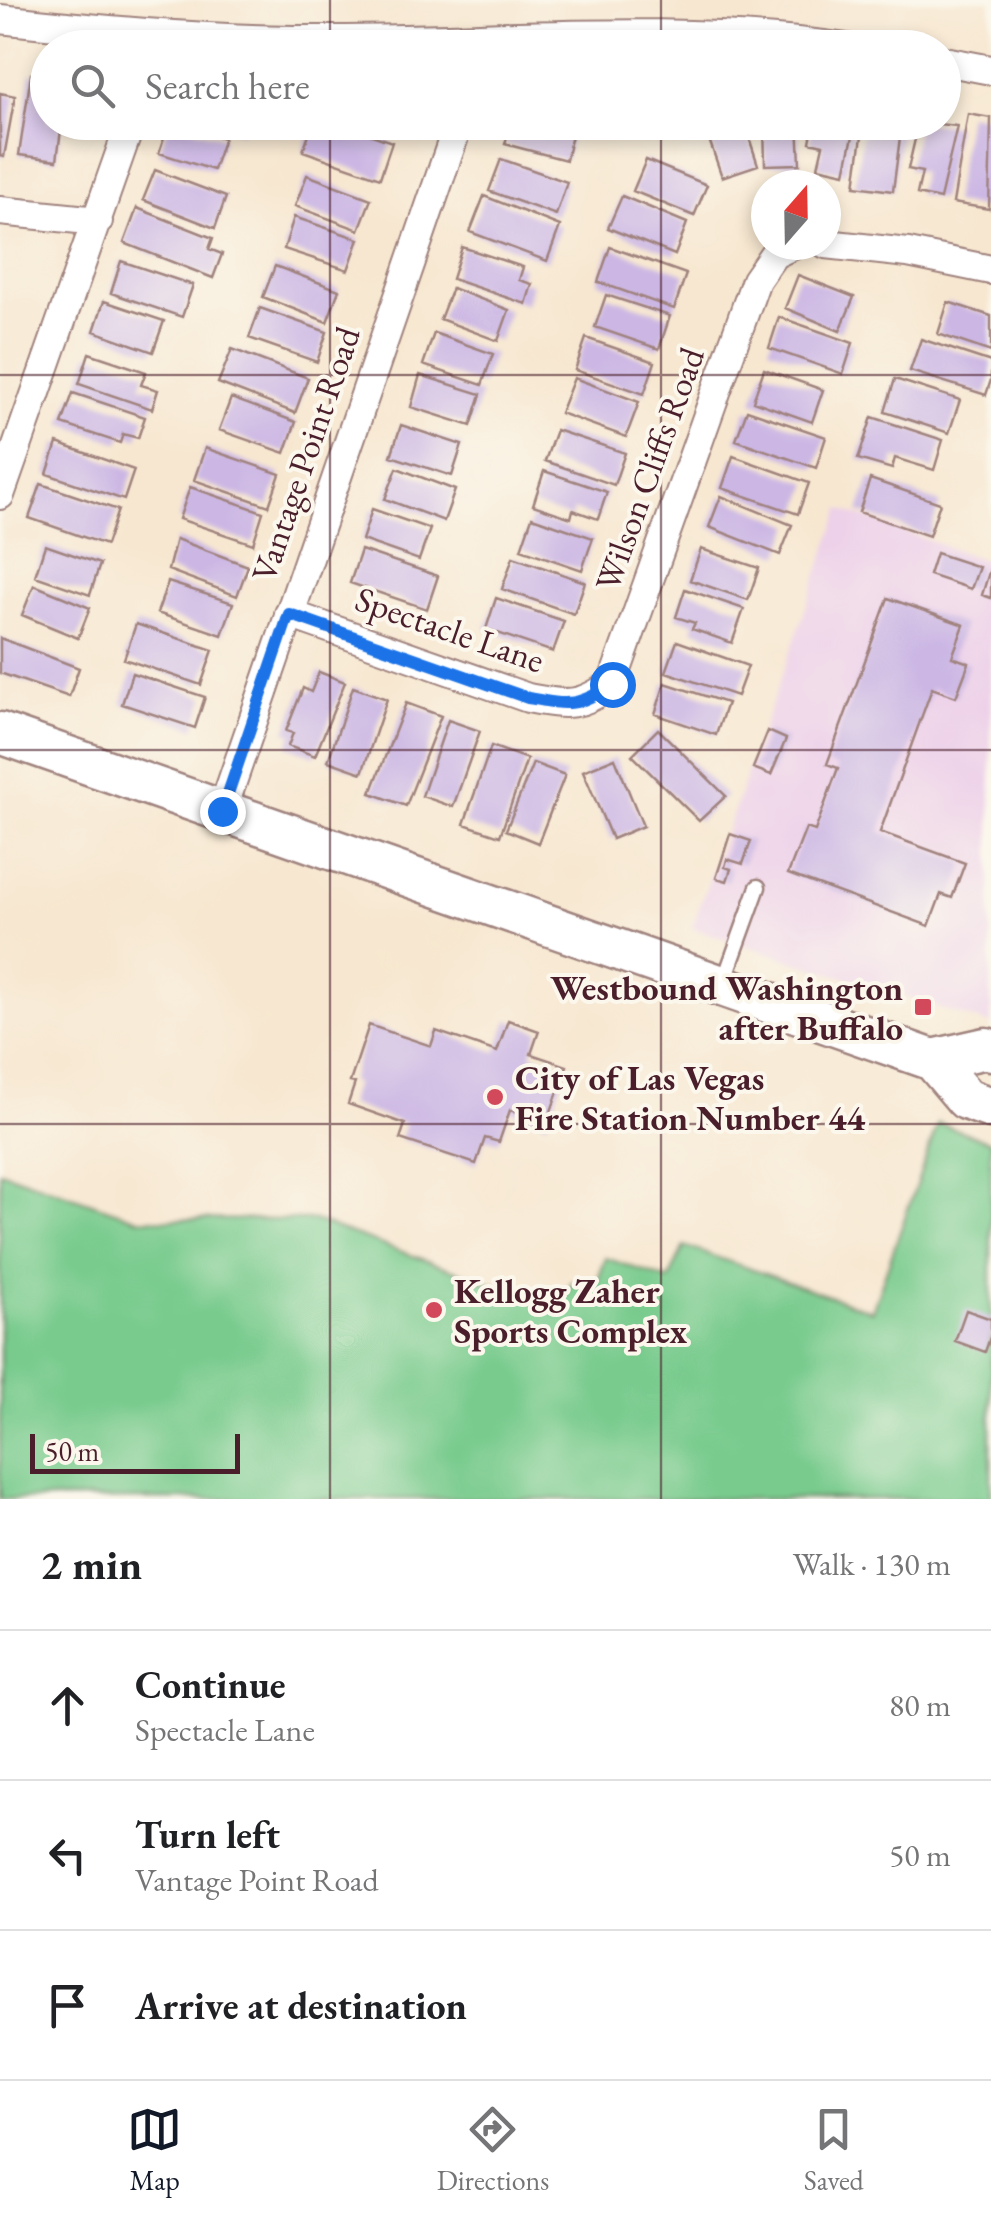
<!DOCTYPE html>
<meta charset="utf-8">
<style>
:root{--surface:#fff;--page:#f6f6f6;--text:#202124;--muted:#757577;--line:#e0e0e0;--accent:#111827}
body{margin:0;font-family:"EB Garamond",serif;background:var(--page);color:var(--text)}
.compass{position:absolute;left:751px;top:170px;width:90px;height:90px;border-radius:50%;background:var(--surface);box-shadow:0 5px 15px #0003;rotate:20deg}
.scale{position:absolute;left:30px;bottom:25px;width:210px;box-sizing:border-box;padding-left:10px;border:5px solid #4a1f2b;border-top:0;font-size:28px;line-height:35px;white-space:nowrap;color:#4a1f2b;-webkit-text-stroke:8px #fbf7ec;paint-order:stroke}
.stop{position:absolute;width:30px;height:30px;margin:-22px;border:8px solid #1a73e8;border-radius:50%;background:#fff}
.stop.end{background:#1a73e8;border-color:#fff;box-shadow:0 2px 10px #0008}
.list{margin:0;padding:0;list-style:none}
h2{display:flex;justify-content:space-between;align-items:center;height:130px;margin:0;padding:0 40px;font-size:42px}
h2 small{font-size:32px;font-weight:400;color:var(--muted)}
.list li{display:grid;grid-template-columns:65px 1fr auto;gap:30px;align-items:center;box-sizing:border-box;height:150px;padding:0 40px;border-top:2px solid var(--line)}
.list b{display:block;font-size:38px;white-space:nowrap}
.list p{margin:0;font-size:32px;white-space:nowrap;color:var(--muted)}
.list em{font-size:32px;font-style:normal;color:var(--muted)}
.icon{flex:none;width:55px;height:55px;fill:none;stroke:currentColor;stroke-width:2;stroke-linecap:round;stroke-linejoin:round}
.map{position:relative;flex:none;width:991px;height:1499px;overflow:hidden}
.search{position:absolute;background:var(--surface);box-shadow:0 5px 15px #0003;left:30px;right:30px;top:30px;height:110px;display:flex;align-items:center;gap:25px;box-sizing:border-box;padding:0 35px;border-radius:55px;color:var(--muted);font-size:38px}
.sheet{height:580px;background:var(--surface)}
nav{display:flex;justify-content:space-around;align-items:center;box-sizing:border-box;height:140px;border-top:2px solid var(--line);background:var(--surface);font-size:28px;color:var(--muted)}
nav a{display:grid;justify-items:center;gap:5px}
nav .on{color:var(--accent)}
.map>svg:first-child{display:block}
.built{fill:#edd0e9}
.green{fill:#78cb8d;stroke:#61755c;stroke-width:2.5}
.building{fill:#ccb7e4}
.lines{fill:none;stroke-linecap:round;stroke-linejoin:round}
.service-casing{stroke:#a0837e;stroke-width:19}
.minor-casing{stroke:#a0837e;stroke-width:32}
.secondary-casing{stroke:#a0837e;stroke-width:45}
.service{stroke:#fff;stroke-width:14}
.minor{stroke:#fff;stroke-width:28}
.secondary{stroke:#fff;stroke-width:40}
.route{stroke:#1a73e8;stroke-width:12}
.grid{fill:none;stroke:#4a1f2b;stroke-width:2.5;stroke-opacity:0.55}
.poi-dot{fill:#d1495b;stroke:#fbf7ec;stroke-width:4}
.labels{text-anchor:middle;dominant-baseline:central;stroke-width:8;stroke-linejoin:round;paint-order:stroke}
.street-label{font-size:35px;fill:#4a1f2b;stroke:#fbf7ec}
.poi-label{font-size:35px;font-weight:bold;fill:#4a1f2b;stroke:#fbf7ec;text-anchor:start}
</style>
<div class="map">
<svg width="991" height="1499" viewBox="0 0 991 1499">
<rect width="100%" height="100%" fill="#fbf7ec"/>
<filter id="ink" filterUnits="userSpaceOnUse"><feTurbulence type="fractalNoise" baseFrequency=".01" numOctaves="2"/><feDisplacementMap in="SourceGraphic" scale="20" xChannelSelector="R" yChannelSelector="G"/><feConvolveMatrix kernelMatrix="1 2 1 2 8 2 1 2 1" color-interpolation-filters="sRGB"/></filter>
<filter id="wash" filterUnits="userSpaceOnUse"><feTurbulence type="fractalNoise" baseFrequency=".0048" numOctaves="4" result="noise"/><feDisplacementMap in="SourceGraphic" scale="40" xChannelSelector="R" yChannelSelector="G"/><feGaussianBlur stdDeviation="2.25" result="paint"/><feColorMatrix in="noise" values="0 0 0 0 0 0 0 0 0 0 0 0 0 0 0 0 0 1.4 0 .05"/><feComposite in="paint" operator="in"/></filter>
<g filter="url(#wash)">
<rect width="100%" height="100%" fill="#f7e7d0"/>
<path class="built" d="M841 509 991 563V1025L692 928Z"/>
<path class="green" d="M938 1123 991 1142V1499H0V1171L138 1219 312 1220 561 1308 572 1282 594 1290 606 1258 669 1280 684 1246 872 1311Z"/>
<g id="blocks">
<path class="building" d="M31 74 48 77V122H62L57 160 19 155Z
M0 93 15 96 4 157 0 156Z
M968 114 991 118 989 209 953 203Z
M169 122 224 138 213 170 159 153Z
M213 122H245L242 133Z
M313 122H335L392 142 380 178 303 151Z
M365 122H398L394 133Z
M511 122H556L574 127 566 160 505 144Z
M703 122H744L758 165 722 177Z
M764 122H798L800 164 765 165Z
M814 122H856L845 173 818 167 823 145 810 142Z
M864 122H902L893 191 855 186Z
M919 122 957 126 940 199 917 194 922 172 908 169Z
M501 159 567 182 556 215 489 191Z
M646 160 707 185 694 216 633 191Z
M155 170 226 197 215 228 143 200Z
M307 175 371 199 359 230 295 206Z
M484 196 560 226 547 261 470 232Z
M622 196 687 223 675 255 608 228Z
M137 208 213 238 209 249 222 254 213 278 124 243Z
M294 217 359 239 348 270 284 249Z
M462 247 523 267 519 280 532 284 526 304 452 279Z
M610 247 686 274 674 309 598 282Z
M121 261 193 285 182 317 111 293Z
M275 266 339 290 327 322 263 297Z
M798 275 854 297 840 331 785 308Z
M452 288 509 310 498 341 440 319Z
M606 295 670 316 659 349 595 327Z
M104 301 164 321 153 352 94 331Z
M948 302 991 316V352L938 334Z
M260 308 327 332 317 362 249 338Z
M779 317 853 343 843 374 769 348Z
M434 333 493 354 482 385 423 365Z
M586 338 655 362 644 394 575 370Z
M921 339 991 362V380L986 395 910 371Z
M232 349 308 378 295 413 218 383Z
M89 353 146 372 141 385 158 390 152 409 79 384Z
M764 369 823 390 812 422 753 401Z
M420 375 481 394 471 426 411 407Z
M574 378 639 402 626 437 560 413Z
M895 379 960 400 949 433 885 412Z
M73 393 145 417 138 438 123 434 120 443 62 424Z
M231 398 296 422 285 453 219 430Z
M747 410 826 437 816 468 736 440Z
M872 417 943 440 934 470 895 458 892 469 858 459Z
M401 425 462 445 452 476 391 456Z
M556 430 625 453 614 485 545 461Z
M57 443 134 470 124 500 47 474Z
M205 448 280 474 269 506 194 480Z
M733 456 809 483 798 514 722 488Z
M397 468 455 490 444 521 385 499Z
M544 471 607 492 598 519 573 510 571 518 533 505Z
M870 479 940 503 929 536 859 512Z
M41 484 118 510 106 545 29 518Z
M190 487 263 512 253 544 179 519Z
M721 496 792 525 780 555 709 527Z
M372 509 430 529 419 560 362 540Z
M532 517 593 538 582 570 521 549Z
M176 539 248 566 237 596 168 570Z
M45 545 100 564 90 595 35 576Z
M701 549 759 568 748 600 690 580Z
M361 550 438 576 427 609 350 583Z
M936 553 979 567 971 589 929 575Z
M513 557 585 582 574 614 502 589Z
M990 569H991V598L982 595Z
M168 582 233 603 222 635 157 613Z
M34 585 90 608 78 638 22 615Z
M685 589 744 609 732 643 692 629 695 623 676 617Z
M496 598 564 621 553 652 486 629Z
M888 598 964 625 952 657 969 663 956 697 932 688 880 832 965 863 952 898 941 894 929 926 788 874 806 828 815 831 838 768 827 764Z
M136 624 213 650 201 685 124 659Z
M0 638 79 668 69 697 0 673Z
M677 641 748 666 737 696 666 672Z
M319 672 345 682 315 756 288 746 293 733 286 731 303 688 311 692Z
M132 673 205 697 195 728 122 704Z
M665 683 727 703 716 735 655 714Z
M353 687 387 699 362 773 328 761Z
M406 703 441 716 406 806 371 793Z
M448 720 480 731 453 807 422 796Z
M658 729 726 796 699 821 632 755Z
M768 731 786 739 771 775 753 768Z
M491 746 527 759 500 836 464 824Z
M615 758 643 826 612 839 583 771Z
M533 763 565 775 538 843 506 830Z
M730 834 751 841 743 864 727 859 725 867 731 869 727 881 716 878Z
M508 1020 539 1031 531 1054 567 1066 547 1123 510 1110 499 1142 485 1138 476 1164 400 1139 405 1124 348 1104 355 1083 350 1082 369 1025 431 1046 436 1031 497 1052Z
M966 1310 991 1319V1335L985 1352 955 1341Z"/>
</g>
</g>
<g filter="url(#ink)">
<use href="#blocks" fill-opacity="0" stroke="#a0837e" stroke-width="2.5"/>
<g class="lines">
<defs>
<path id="service" d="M723 984 758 887"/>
<path id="minor" d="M0 19C97 30 196 39 294 40 478 42 664 21 847 48
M944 61 991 70
M0 211 98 221
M826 244 908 253 991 270
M0 495 131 122
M289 614 528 698C567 705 578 708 612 684L756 280 774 254 793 245
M222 811 459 122"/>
<path id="secondary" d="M0 733 933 1060 966 1099 991 1108
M933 1060 986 1048 991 1050"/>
</defs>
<use href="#service" class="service-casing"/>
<use href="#minor" class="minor-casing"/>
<use href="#secondary" class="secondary-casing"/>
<use href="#service" class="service"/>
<use href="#minor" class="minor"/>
<use href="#secondary" class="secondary"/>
</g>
</g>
<g class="lines" filter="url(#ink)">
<path class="route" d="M222 811 289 614 528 698C567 705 578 708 612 684"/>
</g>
<path class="grid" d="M330 0V48M661 0V48M330 122V1499M661 122V1499M0 375H991M0 750H991M0 1124H991"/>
<g class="poi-dot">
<rect x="913" y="997" width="20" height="20" rx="5"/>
<circle cx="495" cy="1097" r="10"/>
<circle cx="434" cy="1310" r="10"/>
</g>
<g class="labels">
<g class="street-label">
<text transform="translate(305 454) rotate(-71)">Vantage Point Road</text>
<text transform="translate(649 469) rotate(-70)">Wilson Cliffs Road</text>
<text transform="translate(450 629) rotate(19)">Spectacle Lane</text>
</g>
<g class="poi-label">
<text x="903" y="987" text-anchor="end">Westbound Washington<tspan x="903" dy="40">after Buffalo</tspan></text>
<text x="515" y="1077">City of Las Vegas<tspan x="515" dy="40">Fire Station Number 44</tspan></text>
<text x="454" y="1290">Kellogg Zaher<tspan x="454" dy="40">Sports Complex</tspan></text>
</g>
</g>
</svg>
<svg class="compass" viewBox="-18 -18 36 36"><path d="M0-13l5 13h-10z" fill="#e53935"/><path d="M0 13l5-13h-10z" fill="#757577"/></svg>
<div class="scale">50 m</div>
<div class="stop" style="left:612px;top:684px"></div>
<div class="stop end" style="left:222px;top:811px"></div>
<div class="search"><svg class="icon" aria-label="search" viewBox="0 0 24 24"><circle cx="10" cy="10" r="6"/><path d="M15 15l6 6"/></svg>Search here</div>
</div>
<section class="sheet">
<h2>2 min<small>Walk · 130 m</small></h2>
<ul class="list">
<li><svg class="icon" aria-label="ahead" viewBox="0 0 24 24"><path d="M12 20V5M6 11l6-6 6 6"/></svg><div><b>Continue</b><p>Spectacle Lane</p></div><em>80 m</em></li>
<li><svg class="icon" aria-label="left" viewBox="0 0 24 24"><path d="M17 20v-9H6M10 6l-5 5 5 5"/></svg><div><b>Turn left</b><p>Vantage Point Road</p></div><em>50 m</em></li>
<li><svg class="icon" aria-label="arrive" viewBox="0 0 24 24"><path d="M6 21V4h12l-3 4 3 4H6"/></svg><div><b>Arrive at destination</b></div></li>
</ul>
</section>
<nav>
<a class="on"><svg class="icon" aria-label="map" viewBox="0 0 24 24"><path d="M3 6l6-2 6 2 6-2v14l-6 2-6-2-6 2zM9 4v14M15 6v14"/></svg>Map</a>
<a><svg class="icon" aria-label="directions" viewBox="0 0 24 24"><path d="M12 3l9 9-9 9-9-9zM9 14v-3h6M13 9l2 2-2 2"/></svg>Directions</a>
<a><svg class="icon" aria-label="saved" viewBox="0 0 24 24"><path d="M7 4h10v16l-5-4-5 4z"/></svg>Saved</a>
</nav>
